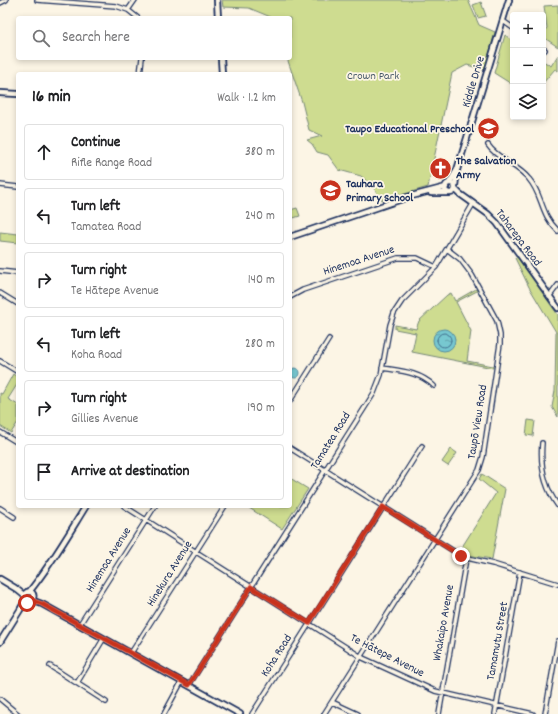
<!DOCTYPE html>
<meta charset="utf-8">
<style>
:root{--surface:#fff;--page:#f6f6f6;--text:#202124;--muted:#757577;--line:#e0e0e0}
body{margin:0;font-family:Dekko,sans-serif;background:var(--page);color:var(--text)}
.controls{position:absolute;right:12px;top:12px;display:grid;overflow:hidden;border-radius:4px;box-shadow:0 2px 6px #0003}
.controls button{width:36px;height:36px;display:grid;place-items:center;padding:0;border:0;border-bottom:1px solid var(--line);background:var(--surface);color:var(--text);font:20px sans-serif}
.stop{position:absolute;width:12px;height:12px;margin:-9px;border:3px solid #c8321e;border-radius:50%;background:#fff}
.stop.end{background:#c8321e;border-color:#fff;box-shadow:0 1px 4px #0008}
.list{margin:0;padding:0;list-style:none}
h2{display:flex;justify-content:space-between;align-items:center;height:52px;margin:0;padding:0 16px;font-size:17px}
h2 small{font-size:13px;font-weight:400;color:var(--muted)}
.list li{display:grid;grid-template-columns:26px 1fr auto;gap:12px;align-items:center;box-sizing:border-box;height:56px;margin:0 8px 8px;padding:0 8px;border:1px solid var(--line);border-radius:4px}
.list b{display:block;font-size:15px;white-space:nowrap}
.list p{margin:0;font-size:13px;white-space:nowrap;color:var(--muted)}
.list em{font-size:13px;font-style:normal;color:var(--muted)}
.icon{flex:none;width:22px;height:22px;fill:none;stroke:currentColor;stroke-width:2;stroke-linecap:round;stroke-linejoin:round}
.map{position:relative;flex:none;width:558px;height:714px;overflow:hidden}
.search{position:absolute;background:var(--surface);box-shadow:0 2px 6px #0003;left:16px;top:16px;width:276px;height:44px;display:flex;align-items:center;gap:10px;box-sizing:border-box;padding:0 14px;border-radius:4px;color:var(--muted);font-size:15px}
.panel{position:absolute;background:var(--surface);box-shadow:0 2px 6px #0003;left:16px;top:72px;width:276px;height:436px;border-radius:4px}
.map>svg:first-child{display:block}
.green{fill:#cedc90;stroke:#748677}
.water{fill:url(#water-ripples);stroke:#528ba2}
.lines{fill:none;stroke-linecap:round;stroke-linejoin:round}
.shore{stroke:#406c8c;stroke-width:1}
.street-casing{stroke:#1b2f5e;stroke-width:6}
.secondary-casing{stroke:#1b2f5e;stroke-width:8}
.street{stroke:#fcf5e5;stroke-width:3.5}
.secondary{stroke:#fcf5e5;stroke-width:4.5}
.route{stroke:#c8321e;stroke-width:5}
.labels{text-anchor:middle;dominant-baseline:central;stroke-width:3.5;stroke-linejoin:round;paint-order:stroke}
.park-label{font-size:12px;fill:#485a6a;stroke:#fcf5e5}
.street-label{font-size:12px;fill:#1b2f5e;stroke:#fcf5e5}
.poi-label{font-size:12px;font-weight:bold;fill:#1b2f5e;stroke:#fcf5e5;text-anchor:start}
</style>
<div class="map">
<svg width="558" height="714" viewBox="0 0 558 714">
<defs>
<pattern id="water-ripples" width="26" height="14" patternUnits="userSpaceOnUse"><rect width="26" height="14" fill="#77c8d0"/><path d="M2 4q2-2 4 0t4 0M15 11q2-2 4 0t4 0" fill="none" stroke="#61a3ac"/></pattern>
</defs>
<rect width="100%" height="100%" fill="#fcf5e5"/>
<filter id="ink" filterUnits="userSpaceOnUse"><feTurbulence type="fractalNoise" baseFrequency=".025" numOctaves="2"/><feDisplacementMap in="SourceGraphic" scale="8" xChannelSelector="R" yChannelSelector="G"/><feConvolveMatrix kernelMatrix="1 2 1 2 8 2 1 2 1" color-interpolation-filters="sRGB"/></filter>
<g filter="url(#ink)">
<path class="green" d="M222 0H468L479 25 495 32 485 70 467 65 452 73 428 187 401 195 398 193 393 197 382 200 373 187 361 176 339 170 328 155 317 152 312 144 307 140 322 136 309 130 302 102 287 58H290V18H273L249 8 223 7Z
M481 2 486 16 478 18 473 5Z
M558 5V47L543 37V33L547 28 544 6Z
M505 35 513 41V85L494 73Z
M558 55V71L555 69 543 83V61L551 66Z
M297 208 300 216 290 219V210Z
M0 232 18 234V243L0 241Z
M517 257 558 315V417L552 407 555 391 556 332 529 287 515 258Z
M476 289 477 291 456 302 471 331 467 361 493 366V368L412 352 416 333 395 329V325L416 329 419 321 447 295 451 293 455 301Z
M13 374 18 378V383L8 399 18 405V422L11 433 0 426V393L2 394Z
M528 420 535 421 533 436 526 435Z
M451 449 457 453 448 466 442 462Z
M482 474 505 489 492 559 467 555 460 550 496 493 479 479Z
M290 478 308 489 282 529 246 506H290Z"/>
<path class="water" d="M433 340a11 11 0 1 1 22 0a11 11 0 1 1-22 0Z
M290 373a5 5 0 1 1 10 0a5 5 0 1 1-10 0Z"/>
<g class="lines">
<path class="shore" d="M437 340a7 7 0 1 1 14 0a7 7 0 1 1-14 0Z"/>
<defs>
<path id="street" d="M37 0 116 6 128 10 138 18
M0 3 6 0
M128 10 135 0
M503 21 513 28
M543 49 545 50
M140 74 142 58
M488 145C498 160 518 165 529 179 543 195 540 214 558 231
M0 185 18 187
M0 271 18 273
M0 293 18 304
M290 297 303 290 398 258H417L436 267
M549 297 558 285
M0 361 18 372
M382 368C401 371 420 372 434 386
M290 401 329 339
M0 432 18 443
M542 443C540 466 544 487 558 506
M290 448 463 557 493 564 558 584
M124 506 363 658 435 691 533 714
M0 508 14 517
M80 624 155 506
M131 653 225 506
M50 666 106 702
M77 683 104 638
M189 685 374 393 381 375 390 325 394 313 402 301 436 267 473 204
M0 699 18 714
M332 702 358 714
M164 714 182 681
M252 714 422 446
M324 714 479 470 483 457 500 344V335L497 321 472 275 460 259 447 249
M439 714 466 559
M495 714 520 572
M545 714 558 641"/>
<path id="secondary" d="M217 0 218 18
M221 58 222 74
M0 93 18 94
M449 183 457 170 467 138 509 0
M445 188a5 5 0 1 1 10 0a5 5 0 1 1-10 0Z
M455 186 457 170
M455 189 460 194 488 214 497 223 558 308
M431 193H448
M290 237 408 197 446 187
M0 579 15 588 25 596
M24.5 596a4.5 4.5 0 1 1 9 0a4.5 4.5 0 1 1-9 0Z
M29 592C51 565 68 535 86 506
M31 600 42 604 240 714
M0 642 20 610 26 599"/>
</defs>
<use href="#street" class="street-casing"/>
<use href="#secondary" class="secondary-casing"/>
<use href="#street" class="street"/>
<use href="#secondary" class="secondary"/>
</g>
</g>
<g class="lines" filter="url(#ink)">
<path class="route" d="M27 603 28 600H31L42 604 189 685 251 587 309 623 383 507 461 556"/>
</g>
<defs>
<symbol id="school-disc" viewBox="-11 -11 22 22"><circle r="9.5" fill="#c8321e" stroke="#fcf5e5"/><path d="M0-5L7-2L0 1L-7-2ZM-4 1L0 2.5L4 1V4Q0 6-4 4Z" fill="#fff"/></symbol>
<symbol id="church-disc" viewBox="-11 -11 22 22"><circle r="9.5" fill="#c8321e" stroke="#fcf5e5"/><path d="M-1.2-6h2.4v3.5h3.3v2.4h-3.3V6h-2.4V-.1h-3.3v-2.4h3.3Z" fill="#fff"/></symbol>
</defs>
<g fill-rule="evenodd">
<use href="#school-disc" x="476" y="116" width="25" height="25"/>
<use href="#church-disc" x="428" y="156" width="25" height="25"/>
<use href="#school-disc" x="318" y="178" width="25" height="25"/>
</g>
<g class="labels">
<g class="park-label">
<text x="373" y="76">Crown Park</text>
</g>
<g class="street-label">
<text transform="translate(474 82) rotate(-73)">Kiddle Drive</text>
<text transform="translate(518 238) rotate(53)">Taharepa Road</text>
<text transform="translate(359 261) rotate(-18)">Hinemoa Avenue</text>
<text transform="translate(478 422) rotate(-81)">Taupō View Road</text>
<text transform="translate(331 441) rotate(-58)">Tamatea Road</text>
<text transform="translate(109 560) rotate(-58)">Hinemoa Avenue</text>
<text transform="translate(170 574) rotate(-58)">Hinekura Avenue</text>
<text transform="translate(444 623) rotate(-80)">Whakaipo Avenue</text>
<text transform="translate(498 641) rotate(-80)">Tamamutu Street</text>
<text transform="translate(277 656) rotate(-58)">Koha Road</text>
<text transform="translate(387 656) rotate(27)">Te Hātepe Avenue</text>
</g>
<g class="poi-label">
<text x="474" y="129" text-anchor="end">Taupo Educational Preschool</text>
<text x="456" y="161">The Salvation<tspan x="456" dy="14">Army</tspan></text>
<text x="346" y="184">Tauhara<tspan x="346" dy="14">Primary School</tspan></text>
</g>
</g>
</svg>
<div class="controls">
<button>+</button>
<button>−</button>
<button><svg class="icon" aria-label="layers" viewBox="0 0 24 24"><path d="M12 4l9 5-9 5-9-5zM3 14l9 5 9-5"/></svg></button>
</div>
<div class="stop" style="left:27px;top:603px"></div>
<div class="stop end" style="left:461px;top:556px"></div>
<div class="search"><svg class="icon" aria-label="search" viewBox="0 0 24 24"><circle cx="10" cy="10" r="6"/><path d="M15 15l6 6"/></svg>Search here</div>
<section class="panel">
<h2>16 min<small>Walk · 1.2 km</small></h2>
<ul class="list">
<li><svg class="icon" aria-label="ahead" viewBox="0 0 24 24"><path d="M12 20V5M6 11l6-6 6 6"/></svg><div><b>Continue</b><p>Rifle Range Road</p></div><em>380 m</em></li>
<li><svg class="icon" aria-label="left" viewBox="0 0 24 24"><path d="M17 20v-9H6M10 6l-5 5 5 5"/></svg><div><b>Turn left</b><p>Tamatea Road</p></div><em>240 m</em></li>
<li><svg class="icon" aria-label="right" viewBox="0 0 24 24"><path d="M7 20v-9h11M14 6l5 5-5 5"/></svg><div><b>Turn right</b><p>Te Hātepe Avenue</p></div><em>140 m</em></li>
<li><svg class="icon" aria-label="left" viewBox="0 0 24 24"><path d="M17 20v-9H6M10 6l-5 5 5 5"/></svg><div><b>Turn left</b><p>Koha Road</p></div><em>280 m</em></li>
<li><svg class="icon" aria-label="right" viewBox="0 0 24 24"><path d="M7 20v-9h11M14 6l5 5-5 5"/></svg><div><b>Turn right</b><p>Gillies Avenue</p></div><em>190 m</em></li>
<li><svg class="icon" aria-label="arrive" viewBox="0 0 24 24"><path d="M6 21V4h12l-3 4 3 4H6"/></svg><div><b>Arrive at destination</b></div></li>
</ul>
</section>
</div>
